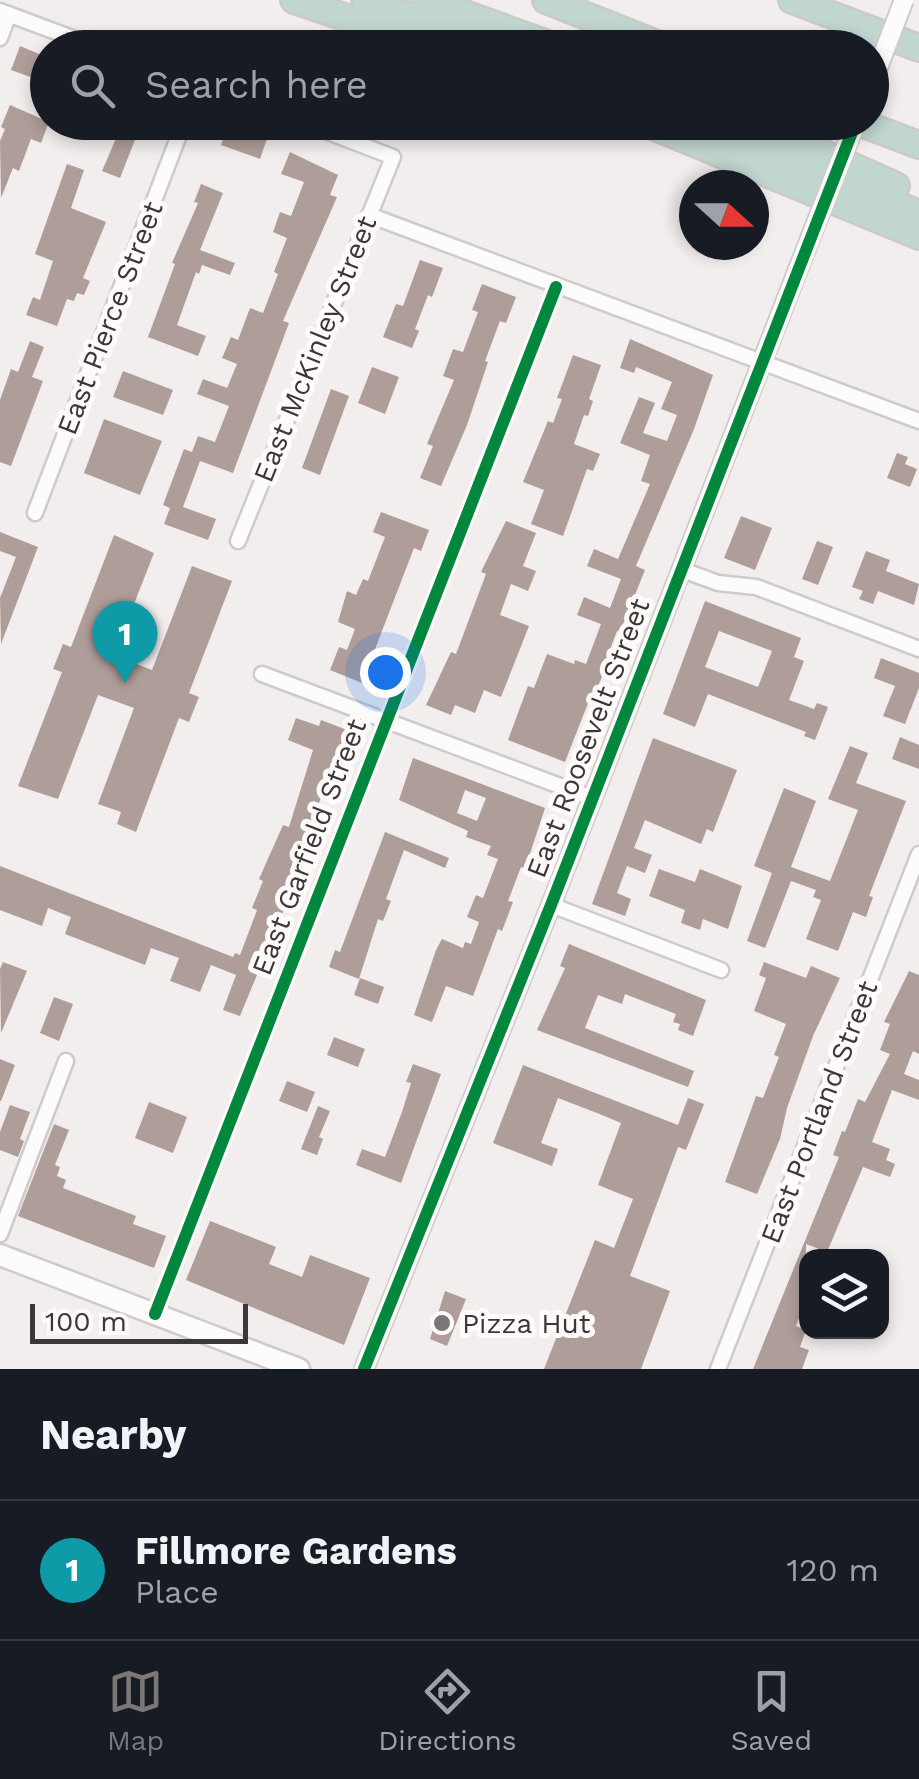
<!DOCTYPE html>
<style>
:root{--surface:#171b24;--page:#242831;--text:#f1f3f6;--muted:#9ea1a6;--line:#363941;--accent:#7b7776}
body{margin:0;font-family:"Work Sans",sans-serif;background:var(--page);color:var(--text)}
.controls{position:absolute;right:30px;bottom:30px;display:grid;overflow:hidden;border-radius:20px;box-shadow:0 5px 15px #0003}
.controls button{width:90px;height:90px;display:grid;place-items:center;padding:0;border:0;border-bottom:2px solid var(--line);background:var(--surface);color:var(--text);font:50px sans-serif}
.compass{position:absolute;left:679px;top:170px;width:90px;height:90px;border-radius:50%;background:var(--surface);box-shadow:0 5px 15px #0003;rotate:111deg}
.scale{position:absolute;left:30px;bottom:25px;width:218px;box-sizing:border-box;padding-left:10px;border:5px solid #3b3736;border-top:0;font-size:28px;line-height:35px;white-space:nowrap;color:#3b3736;-webkit-text-stroke:8px #fffbfa;paint-order:stroke}
.you{position:absolute;left:385px;top:672px;width:35px;height:35px;margin:-25px;border:8px solid #fff;border-radius:50%;background:#1a73e8;box-shadow:0 0 0 15px #1a73e833}
.badge{display:grid;place-items:center;width:65px;height:65px;border-radius:50%;background:var(--accent);color:#fff;font-size:32px;font-weight:700}
.pin{position:absolute;translate:-50% -82px;filter:drop-shadow(0 2px 5px #0008)}
.pin::after{content:'';position:absolute;top:52px;width:35px;height:30px;background:inherit;clip-path:polygon(0 0,100% 0,50% 100%)}
.list{margin:0;padding:0;list-style:none}
h2{display:flex;justify-content:space-between;align-items:center;height:130px;margin:0;padding:0 40px;font-size:42px}
h2 small{font-size:32px;font-weight:400;color:var(--muted)}
.list li{display:grid;grid-template-columns:65px 1fr auto;gap:30px;align-items:center;box-sizing:border-box;height:140px;padding:0 40px;border-top:2px solid var(--line)}
.list b{display:block;font-size:38px;white-space:nowrap}
.list p{margin:0;font-size:32px;white-space:nowrap;color:var(--muted)}
.list em{font-size:32px;font-style:normal;color:var(--muted)}
.icon{flex:none;width:55px;height:55px;fill:none;stroke:currentColor;stroke-width:2;stroke-linecap:round;stroke-linejoin:round}
.map{position:relative;flex:none;width:919px;height:1369px;overflow:hidden}
.search{position:absolute;background:var(--surface);box-shadow:0 5px 15px #0003;left:30px;right:30px;top:30px;height:110px;display:flex;align-items:center;gap:25px;box-sizing:border-box;padding:0 35px;border-radius:55px;color:var(--muted);font-size:38px}
.sheet{height:270px;background:var(--surface)}
nav{display:flex;justify-content:space-around;align-items:center;box-sizing:border-box;height:140px;border-top:2px solid var(--line);background:var(--surface);font-size:28px;color:var(--muted)}
nav a{display:grid;justify-items:center;gap:5px}
nav .on{color:var(--accent)}
.map>svg:first-child{display:block}
.building{fill:#af9d99;fill-rule:evenodd}
.lines{fill:none;stroke-linecap:round;stroke-linejoin:round}
.minor-casing{stroke:#cfcbcb;stroke-width:19}
.tertiary-casing{stroke:#cfcbcb;stroke-width:22}
.secondary-casing{stroke:#cfcbcb;stroke-width:25}
.motorway-casing{stroke:#ccc9c9;stroke-width:30}
.minor{stroke:#fdfcfc;stroke-width:14}
.tertiary{stroke:#fdfcfc;stroke-width:18}
.secondary{stroke:#fdfcfc;stroke-width:20}
.motorway{stroke:#c1d6cf;stroke-width:25}
.tertiary-bridge-casing{stroke:#cfcbcb;stroke-width:22;stroke-linecap:butt}
.tertiary-bridge{stroke:#fdfcfc;stroke-width:18}
.cycleway-casing{stroke:#fffbfa;stroke-width:19}
.cycleway{stroke:#00873e;stroke-width:12}
.poi-dot{fill:#7b7776;stroke:#fffbfa;stroke-width:4}
.labels{text-anchor:middle;dominant-baseline:central;stroke-width:10;stroke-linejoin:round;paint-order:stroke}
.street-label{font-size:28px;fill:#3b3736;stroke:#fffbfa}
.poi-label{font-size:28px;fill:#3b3736;stroke:#fffbfa;text-anchor:start}
</style>
<div class="map">
<svg width="919" height="1369" viewBox="0 0 919 1369">
<rect width="100%" height="100%" fill="#f3eeee"/>
<path class="building" d="M20 46 44 56 48 51V90L34 84 36 79 11 70Z
M10 105 49 122 41 143 31 139 19 171 13 168 1 198 0 141 5 129 1 127Z
M123 122H142L120 178 102 171Z
M229 122 268 136 260 159 221 145Z
M290 152 338 175 330 195 337 197 283 321 289 323 233 473 200 461 183 507 216 519 208 540 164 524 170 508 163 505 184 449 192 452 198 436 215 442 229 406 197 394 203 379 227 388 237 364 222 358 231 337 238 340 250 308 263 313 278 274 274 272 287 238 273 232 280 212 291 216 304 182 281 174Z
M67 164 84 170 71 208 106 222 83 278 90 281 84 295 77 293 74 301 67 299 57 326 26 315 33 297 40 300 53 261 35 254Z
M201 184 223 193 200 250 235 263 230 275 202 265 199 274 196 272 177 325 206 336 198 356 148 337 175 264 172 263 198 203 194 202Z
M420 260 443 268 432 297 428 295 415 329 419 331 412 348 383 337 396 304 403 306Z
M482 284 516 297 506 323 500 321 485 361 488 362 467 425 441 486 420 478 433 446 427 444 454 380 443 376 453 349 463 352 478 312 472 310Z
M630 339 713 375 694 429 636 566 645 570 620 632 617 631 602 671 604 672 595 694 592 693 565 762 508 740 528 686 534 688 547 654 574 664 575 660 586 664 601 624 577 615 584 597 610 608 621 579 587 566 594 549 618 559 650 484 641 481 650 455 620 443 639 397 655 403 643 433 667 441 677 415 661 409 672 382 636 367 634 373 620 368Z
M30 341 44 347 32 377 43 381 11 466 0 462V400L11 369 18 372Z
M573 355 601 365 589 399 593 401 588 416 584 415 574 444 600 454 593 471 587 469 563 536 531 524 544 490 523 482 548 421 553 423 562 399 557 398Z
M372 367 399 377 385 414 358 403Z
M123 371 173 390 163 415 113 397Z
M331 389 349 396 320 475 302 468Z
M104 419 162 441 140 495 84 473Z
M897 453 908 457 905 464 917 469 910 487 887 478Z
M381 512 429 530 421 551 414 548 362 683 330 670 339 647 347 650 355 629 338 622 347 591 356 595 363 579 368 581 385 537 373 532Z
M741 516 772 528 755 570 724 558Z
M506 521 536 533 523 566 536 571 528 591 511 584 500 615 529 626 501 697 484 690 475 713 455 705 451 715 426 705 451 652 456 654 486 574 481 572Z
M0 532 38 547 1 644 0 598 16 557 0 551Z
M114 535 154 553 114 655 152 670 192 566 232 581 189 693 199 697 189 722 179 718 136 832 117 824 121 812 98 804 134 708 98 695 58 799 18 786 62 672 53 669 63 644 71 647Z
M817 541 833 547 818 585 802 579Z
M866 551 890 560 886 571 919 584 914 605 878 591 873 604 859 599 863 591 852 587Z
M705 601 801 638 794 657 804 661 789 700 814 709 817 703 828 707 815 740 804 736 806 732 708 694 695 727 663 714ZM719 631 772 651 758 687 705 667Z
M881 658 919 673V688L905 724 883 716 895 686 874 678Z
M296 718 319 726 321 720 347 730 319 803 299 865 302 866 240 1016 223 1010 236 975 211 965 200 992 170 981 179 958 151 948 145 965 65 934 71 917 48 908 42 926 0 910V866L233 957 235 953 240 955 257 910 252 908 263 881 259 879 283 825 289 827 313 750 288 740Z
M900 737 919 745V769L892 759Z
M653 738 737 770 713 832 707 829 701 844 645 820 634 848 652 855 645 873 627 866 617 893 631 899 625 916 592 904Z
M850 746 868 753 856 783 906 801 869 896 873 897 866 917 853 912 838 951 806 939 821 900 813 897 816 890 791 881 765 948 747 941 772 873 754 866 784 788 816 801 791 867 830 881 858 810 828 799Z
M413 758 545 808 525 869 521 867 508 901 513 902 502 931 498 929 473 996 446 986 432 1022 414 1015 436 950 442 939 463 948 465 942 471 944 479 922 467 917 476 895 483 898 498 859 487 855 491 846 466 837 468 831 399 800ZM465 790 486 798 477 821 457 813Z
M385 832 449 858 445 868 404 850 386 899 391 901 383 921 378 919 359 979 329 967 335 950 340 952Z
M659 869 695 882 700 869 742 886 728 929 703 919 700 930 681 923 685 910 649 896Z
M569 944 706 1000 693 1036 678 1030 680 1024 673 1022 676 1014 625 994 622 1004 598 995 585 1028 694 1071 688 1087 537 1030 565 968 560 966Z
M3 962 27 971 1 1033 0 969Z
M764 962 806 978 811 966 840 978 813 1036 787 1108 780 1139 757 1194 725 1182 756 1096 763 1098 779 1057 774 1055 786 1024 754 1011 766 978 759 975Z
M909 971 919 975V1054L913 1051 904 1074 919 1080V1100L892 1090 872 1142 890 1149 886 1160 895 1164 890 1177 863 1167 827 1252 806 1244V1300L796 1326 806 1330 800 1347 809 1350 802 1369H753L839 1157 833 1155 842 1131 845 1132 858 1099 865 1102 890 1054 880 1050 890 1024 884 1022Z
M360 978 384 987 378 1004 354 995Z
M54 997 73 1004 59 1041 40 1033Z
M334 1037 365 1049 358 1067 327 1055Z
M0 1059 15 1065 1 1101H0Z
M413 1064 441 1074 401 1183 356 1165 362 1149 385 1157 402 1112 411 1083 406 1082Z
M523 1065 678 1125 688 1098 704 1104 686 1150 678 1147 630 1276 670 1291 641 1369H544L595 1240 614 1248 633 1199 598 1185 621 1123 597 1113 558 1098 541 1143 558 1149 552 1166 493 1143Z
M287 1081 315 1092 307 1112 279 1101Z
M149 1102 187 1117 173 1153 135 1138Z
M10 1105 30 1112 20 1139 24 1141 18 1157 0 1150V1132Z
M318 1106 330 1111 319 1137 323 1139 317 1155 301 1149Z
M54 1124 69 1130 55 1165 60 1167 57 1176 66 1180 63 1188 136 1216 133 1224 166 1236 154 1268 18 1216Z
M210 1221 276 1247 269 1264 302 1277 310 1255 370 1278 344 1345 186 1280Z
M445 1291 466 1299 447 1346 430 1339Z"/>
<g class="lines">
<defs>
<path id="minor" d="M0 11 99 48
M0 38 9 14
M369 215 919 421
M35 513 184 122
M238 541 393 157 302 122
M680 569 718 583 756 587 919 649
M262 674 592 798
M551 905 721 970
M0 1234 66 1061
M155 1314 556 287
M718 1369 919 854"/>
<path id="tertiary" d="M364 1369 551 905 813 231"/>
<path id="secondary" d="M0 1255 299 1369"/>
<path id="motorway" d="M294 0 435 48
M365 0 496 48
M426 0 559 48
M546 0 667 48
M792 0 919 48
M643 122 919 236
M700 122 919 214
M753 122 896 186
M858 122 919 145"/>
</defs>
<use href="#minor" class="minor-casing"/>
<use href="#tertiary" class="tertiary-casing"/>
<use href="#secondary" class="secondary-casing"/>
<use href="#motorway" class="motorway-casing"/>
<use href="#minor" class="minor"/>
<use href="#tertiary" class="tertiary"/>
<use href="#secondary" class="secondary"/>
<use href="#motorway" class="motorway"/>
<defs>
<path id="tertiary-bridge" d="M872 83 904 0
M813 231 856 122"/>
</defs>
<use href="#tertiary-bridge" class="tertiary-bridge-casing"/>
<use href="#tertiary-bridge" class="tertiary-bridge"/>
<defs>
<path id="cycleway" d="M155 1314 556 287
M364 1369 551 905 856 122"/>
</defs>
<use href="#cycleway" class="cycleway-casing"/>
<use href="#cycleway" class="cycleway"/>
</g>
<circle class="poi-dot" cx="442" cy="1323" r="10"/>
<g class="labels">
<g class="street-label">
<text transform="translate(110 318) rotate(-69)">East Pierce Street</text>
<text transform="translate(315 349) rotate(-68)">East McKinley Street</text>
<text transform="translate(588 738) rotate(-69)">East Roosevelt Street</text>
<text transform="translate(309 847) rotate(-69)">East Garfield Street</text>
<text transform="translate(819 1112) rotate(-69)">East Portland Street</text>
</g>
<g class="poi-label">
<text x="462" y="1323">Pizza Hut</text>
</g>
</g>
</svg>
<div class="controls">
<button><svg class="icon" aria-label="layers" viewBox="0 0 24 24"><path d="M12 4l9 5-9 5-9-5zM3 14l9 5 9-5"/></svg></button>
</div>
<svg class="compass" viewBox="-18 -18 36 36"><path d="M0-13l5 13h-10z" fill="#e53935"/><path d="M0 13l5-13h-10z" fill="#9ea1a6"/></svg>
<div class="scale">100 m</div>
<div class="you"></div>
<div class="pin badge" style="left:125px;top:683px;background:#0f9aa8">1</div>
<div class="search"><svg class="icon" aria-label="search" viewBox="0 0 24 24"><circle cx="10" cy="10" r="6"/><path d="M15 15l6 6"/></svg>Search here</div>
</div>
<section class="sheet">
<h2>Nearby<small></small></h2>
<ul class="list">
<li><span class="badge" style="background:#0f9aa8">1</span><div><b>Fillmore Gardens</b><p>Place</p></div><em>120 m</em></li>
</ul>
</section>
<nav>
<a class="on"><svg class="icon" aria-label="map" viewBox="0 0 24 24"><path d="M3 6l6-2 6 2 6-2v14l-6 2-6-2-6 2zM9 4v14M15 6v14"/></svg>Map</a>
<a><svg class="icon" aria-label="directions" viewBox="0 0 24 24"><path d="M12 3l9 9-9 9-9-9zM9 14v-3h6M13 9l2 2-2 2"/></svg>Directions</a>
<a><svg class="icon" aria-label="saved" viewBox="0 0 24 24"><path d="M7 4h10v16l-5-4-5 4z"/></svg>Saved</a>
</nav>
